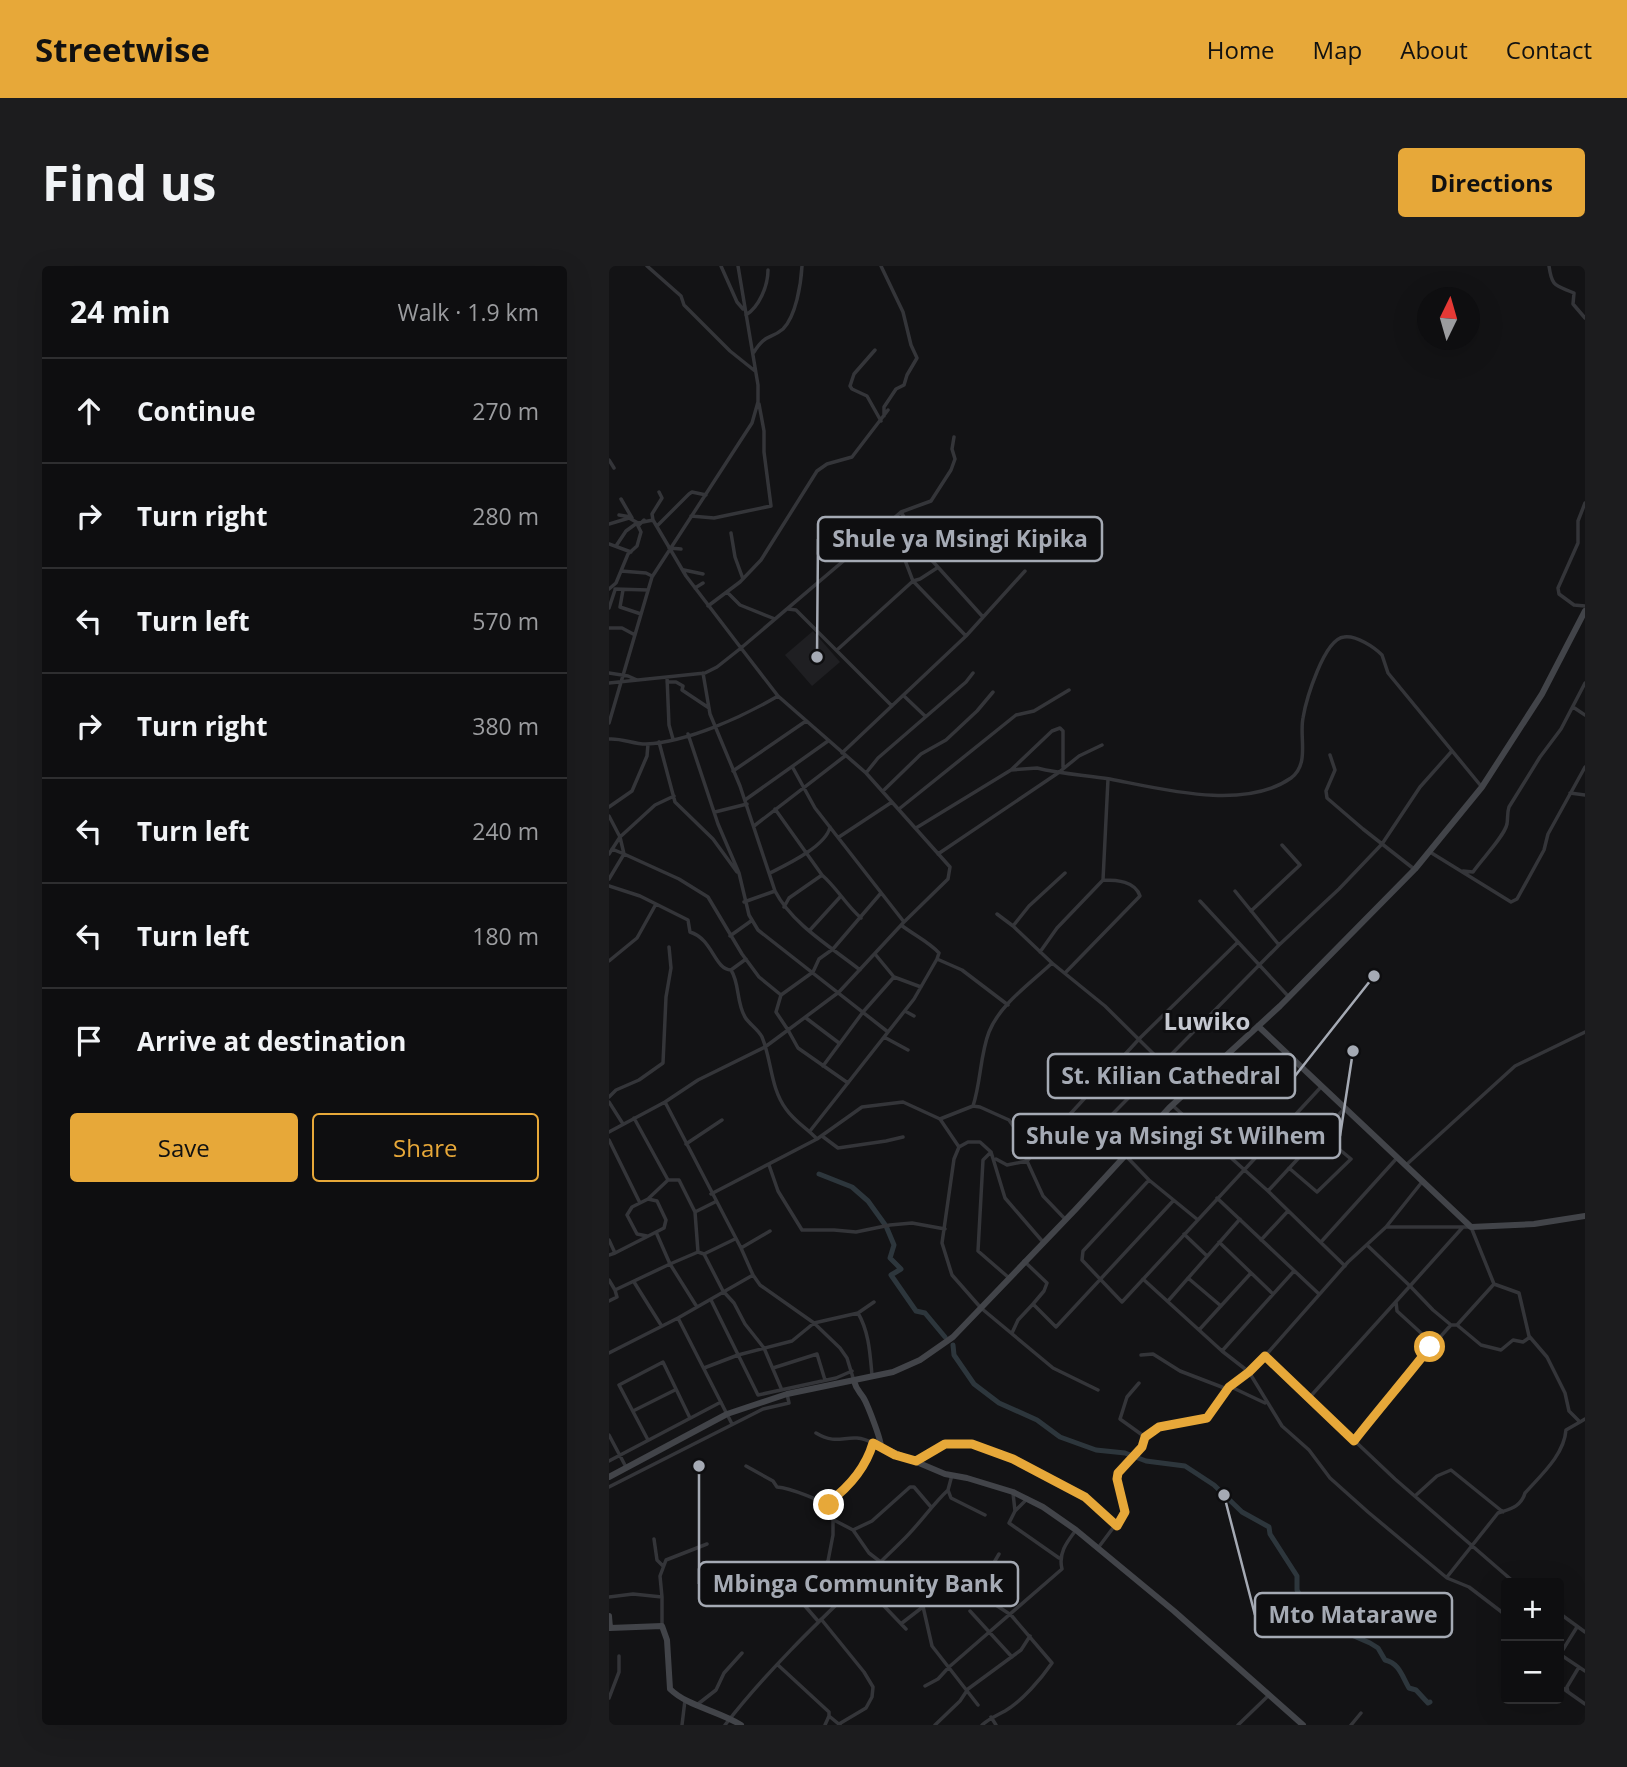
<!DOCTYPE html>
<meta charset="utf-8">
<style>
:root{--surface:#0e0e10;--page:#1c1c1e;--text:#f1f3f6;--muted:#9b9c9f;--line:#2e2e30;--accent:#e7a839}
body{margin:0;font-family:"Open Sans",sans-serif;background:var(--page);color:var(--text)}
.controls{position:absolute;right:21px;bottom:21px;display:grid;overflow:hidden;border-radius:7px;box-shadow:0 7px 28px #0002}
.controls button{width:63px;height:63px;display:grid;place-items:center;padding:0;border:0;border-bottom:2px solid var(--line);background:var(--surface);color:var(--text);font:35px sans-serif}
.compass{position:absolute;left:808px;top:21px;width:63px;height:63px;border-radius:50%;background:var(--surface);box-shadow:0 7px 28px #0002;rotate:5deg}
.stop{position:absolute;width:21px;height:21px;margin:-16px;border:5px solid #e7a839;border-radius:50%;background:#fff}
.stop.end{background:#e7a839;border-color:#fff;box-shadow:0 2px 7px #0008}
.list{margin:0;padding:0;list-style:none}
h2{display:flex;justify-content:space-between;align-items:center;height:91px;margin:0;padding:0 28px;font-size:30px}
h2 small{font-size:23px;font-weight:400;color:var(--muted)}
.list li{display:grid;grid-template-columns:46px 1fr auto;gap:21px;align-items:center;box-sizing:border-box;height:105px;padding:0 28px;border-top:2px solid var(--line)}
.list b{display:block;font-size:26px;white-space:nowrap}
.list em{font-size:23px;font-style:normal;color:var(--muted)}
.actions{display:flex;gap:14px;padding:21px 28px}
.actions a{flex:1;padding:16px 0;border:2px solid var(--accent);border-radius:7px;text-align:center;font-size:24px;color:var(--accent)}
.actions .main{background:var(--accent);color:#111}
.icon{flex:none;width:38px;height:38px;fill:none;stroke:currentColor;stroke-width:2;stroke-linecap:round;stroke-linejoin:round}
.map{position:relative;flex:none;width:976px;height:1459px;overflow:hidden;border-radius:7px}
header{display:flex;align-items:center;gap:42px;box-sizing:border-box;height:98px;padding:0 35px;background:var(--accent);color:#111}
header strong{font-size:33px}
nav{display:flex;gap:38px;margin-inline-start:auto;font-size:24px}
.intro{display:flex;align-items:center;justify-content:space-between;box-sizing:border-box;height:168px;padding:0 42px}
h1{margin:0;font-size:49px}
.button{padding:18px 32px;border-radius:7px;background:var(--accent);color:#111;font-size:24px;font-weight:700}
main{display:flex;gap:42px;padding:0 42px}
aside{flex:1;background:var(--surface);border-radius:7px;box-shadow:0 7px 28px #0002}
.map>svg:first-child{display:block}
.built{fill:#1f1f22}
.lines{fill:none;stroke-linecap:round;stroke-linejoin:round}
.river{stroke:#2d363c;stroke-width:5}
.street{stroke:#343539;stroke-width:3.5}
.secondary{stroke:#424449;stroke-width:6}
.route{stroke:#e7a839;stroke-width:9}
.labels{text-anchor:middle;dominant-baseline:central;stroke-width:6;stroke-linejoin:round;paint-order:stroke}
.quarter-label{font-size:24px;font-weight:bold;fill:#c6c9d1;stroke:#0e0e10}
.leader{fill:none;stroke:#a5aab4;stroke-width:2.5}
.callout-dot{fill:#a5aab4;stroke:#0e0e10;stroke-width:2.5}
.callout{fill:#0e0e10;stroke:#a5aab4;stroke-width:2.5}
.callout-label{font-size:23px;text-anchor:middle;font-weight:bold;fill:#a5aab4}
</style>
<header>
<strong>Streetwise</strong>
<nav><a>Home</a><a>Map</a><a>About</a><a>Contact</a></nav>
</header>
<div class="intro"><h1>Find us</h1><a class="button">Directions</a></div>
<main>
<aside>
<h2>24 min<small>Walk · 1.9 km</small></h2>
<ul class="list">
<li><svg class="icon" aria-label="ahead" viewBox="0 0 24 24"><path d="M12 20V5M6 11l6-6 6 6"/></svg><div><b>Continue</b></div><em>270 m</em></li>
<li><svg class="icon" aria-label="right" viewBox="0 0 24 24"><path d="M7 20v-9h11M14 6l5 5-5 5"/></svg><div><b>Turn right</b></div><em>280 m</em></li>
<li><svg class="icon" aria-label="left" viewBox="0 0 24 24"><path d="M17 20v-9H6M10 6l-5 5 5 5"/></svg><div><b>Turn left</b></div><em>570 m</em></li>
<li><svg class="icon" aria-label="right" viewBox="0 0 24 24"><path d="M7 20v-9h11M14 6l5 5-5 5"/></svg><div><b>Turn right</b></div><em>380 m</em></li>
<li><svg class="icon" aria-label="left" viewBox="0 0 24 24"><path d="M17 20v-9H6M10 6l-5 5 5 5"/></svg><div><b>Turn left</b></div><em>240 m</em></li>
<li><svg class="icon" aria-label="left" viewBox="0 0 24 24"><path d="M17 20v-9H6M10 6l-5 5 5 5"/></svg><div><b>Turn left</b></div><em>180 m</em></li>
<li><svg class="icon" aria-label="arrive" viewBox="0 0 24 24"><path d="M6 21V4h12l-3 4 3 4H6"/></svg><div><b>Arrive at destination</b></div></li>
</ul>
<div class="actions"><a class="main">Save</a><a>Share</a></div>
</aside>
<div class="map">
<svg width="976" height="1459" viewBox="0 0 976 1459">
<rect width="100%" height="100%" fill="#131315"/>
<path class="built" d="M204 365 231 396 203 420 176 389Z"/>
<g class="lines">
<path class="river" d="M210 908 243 921 259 935 277 960 285 979 281 992 292 1003 282 1009 307 1045 316 1047 336 1071
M344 1079 345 1089 365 1118 390 1137 428 1154 451 1171 487 1184 516 1187 537 1195 576 1200 605 1219 633 1246 660 1261 661 1268 688 1310V1324L693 1333 708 1353 728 1359 745 1370 761 1377 769 1382 776 1394C790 1397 793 1410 800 1422L807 1424 819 1437 821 1436"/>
<path class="street" d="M38 0 72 30 75 39 121 85 146 105
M112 0 128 36 134 43
M272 0 294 46 302 79 308 92 298 109 295 119 287 123 275 141V150
M940 0C943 22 947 19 965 27L964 38 976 52
M137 49C150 41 159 20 159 4
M266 84 245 108 241 120 243 123 258 130 272 155
M145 86C157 67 161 74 174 63 187 50 192 18 193 0
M0 194 5 202
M12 233 23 252
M976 237 969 255V277L949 322 950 328 965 339 976 340
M292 246 318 289 374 351
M10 249 22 251
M82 250 105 252 162 240 155 186V165L150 138
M0 258 20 252 29 257 44 254
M48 260 80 228 83 226 97 229
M122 267 126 291 134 313
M0 278 22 286
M7 280 17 265 28 257
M291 281 304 315 357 370
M60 282 72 283
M75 304 94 308
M12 305 37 307 43 310
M86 322 94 317
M0 323 7 317 19 288 28 280 32 266 29 260 35 254
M6 323 39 324
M14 324 11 341 32 348
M118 326 131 339 166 353
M99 340 131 316 152 294 208 205 218 198 243 191 279 144
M0 342 6 324
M179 343 187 344 283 440
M0 362H13L26 369
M228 384 304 315 311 313 328 302
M0 407 19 410 28 414
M94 407 101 448 131 520 166 625C183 658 222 681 251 704
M58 411 60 459 64 473
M58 416H67L74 420 73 424 100 442
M0 417 96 407 108 401 132 382 77 310 44 254 43 248 53 232 50 226
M295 430 316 450
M964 441 976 449
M0 457 43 311 143 157 149 136V119L129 0
M79 468 109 558 130 607 140 649 149 664 279 766
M0 473C13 472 24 478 37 478 79 476 133 451 169 430
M50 476 66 536 104 573 128 606
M233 487 357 370 416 305
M721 489 726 504 717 525 718 532 754 563 805 603
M184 502 206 542 295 656
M402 504 443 465 451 462 454 465V501
M124 505 197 455
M257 507 269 492 357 416 364 407
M274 525 312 488 337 474 368 445 384 426
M961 527 976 529
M136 534 219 475
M0 541 23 525 38 490 39 478
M166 543 213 609 180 632 175 641
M290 543 407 449 425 445 460 424
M106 546 138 538
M0 550 11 571 0 588
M145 560 236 490
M307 562 402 504 428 502C452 508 476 509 501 513 553 523 635 545 682 512 701 498 690 471 694 452 697 434 715 373 735 371 747 369 765 381 773 389L779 407 872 520
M230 571 283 536
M821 586 902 636 908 633 935 584 939 568 976 501
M329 588 449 507 470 490 493 479
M854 605 864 606C872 594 895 571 898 558 899 552 898 547 900 541L931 491 952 463 976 417
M161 607C179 598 217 580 221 561
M213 609C228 622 237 639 252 652
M0 613 15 588 3 583
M0 620 31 630 79 654 81 666C104 673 105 703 122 704 131 718 127 736 136 751 140 758 149 763 153 771 163 795 161 821 177 843 186 856 198 862 208 873
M626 625 670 679
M591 635 680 731
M135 636 166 625
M642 645 691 599 673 579
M388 648 404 660 443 697 496 740 580 823
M404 660 420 640 456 607
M201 664 232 630
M121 670 142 655
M431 686 448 662 494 614 499 513
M328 693 353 704 399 739
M0 695 28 672 47 638
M122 704 137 693
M456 707 531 630C526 615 508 614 494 614
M285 711 312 721
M172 729 204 706 210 693 224 683 272 627
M296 745 305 750
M197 752 230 777
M275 771 299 784
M214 800 254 746 285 711 266 688
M239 817 189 782 179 764 230 726 295 656 339 613 341 601 257 507 169 430 132 382 292 246 322 235 342 204 346 193 343 183 345 171
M0 831 7 824 30 814 54 797 57 731 62 702 60 681
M0 836 14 858
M56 836 132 982 144 1009 151 1019 205 1057 231 1082 238 1092 245 1115
M563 839 659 925 736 1000
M364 840 371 841 400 854 407 864 418 895 434 930 457 954
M25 852 59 914 40 932
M331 853 364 840C372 816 371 789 380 766 391 738 422 717 443 697
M453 856 473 875 479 873 670 679 730 623 773 578 811 521 843 485
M201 865 305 733 328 693 330 687C320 676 305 669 292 659
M0 866 56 836 89 814 156 781 179 764 167 746 172 729 150 711 133 688 99 631 70 613 15 588 11 571 46 539 65 530
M213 870 229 882 277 875 294 871
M0 874 31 937
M77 878 113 854
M382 886 374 894 369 985 399 1011
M516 889 540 914 589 954
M387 893 398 899 418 895 531 772 629 676
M160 899 169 925 193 964H225L247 966 281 959 303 957 336 963
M797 899 906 800 976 766
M680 902 708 926 742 893 712 868
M59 914H70L86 946 89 986
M540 914 474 985 473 994 513 1036 712 821
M659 925 735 843
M102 928 208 873 253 841 294 836 331 853 350 881
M608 932 710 1028
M86 946 106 936
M777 961H862L885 1018 910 1027 920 1070 938 1091 956 1127 960 1145 971 1156 976 1153
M854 961 801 1020 824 1044 842 1059H848L885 1018
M47 966 61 998 88 1041
M575 968 598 990
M0 974 6 987
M652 974 679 945
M434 976 396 932 382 886 371 876H359L350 881 345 893 333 977 343 1009 372 1042 444 1102 489 1124
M610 976 664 1028
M712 976 788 892
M132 982 161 965
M95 988 114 1025 125 1037 136 1058 155 1082 172 1122
M0 989 6 987 55 962 57 954 48 935 39 933 23 941 18 949 28 968 38 970
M415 995 438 1017 435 1025 424 1038
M579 1012 612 1040
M534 1013 613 1085 640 1106 673 1160 700 1184 721 1212 759 1246 838 1312 860 1321 894 1347 897 1352
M0 1014 6 1024
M25 1016 52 1059
M102 1034 149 1129 227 1112 243 1105
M0 1035 8 1031 6 1024 61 998 89 986 95 988 126 973
M559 1035 631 953
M787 1036 788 1045 824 1078
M249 1047C260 1066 261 1087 263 1109
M69 1052 123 1158
M848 1059 872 1079 892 1084 904 1074 914 1076 921 1071
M590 1064 642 1007
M403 1067 409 1054 424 1038 447 1061 564 935
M613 1085 685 1005
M0 1087 69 1052 144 1009
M532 1089 544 1088 571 1105 618 1123
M656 1090 786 1213 906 1317
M95 1102 129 1089 183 1075 205 1057 249 1047 265 1036
M164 1102 208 1088 216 1114
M620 1120 656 1137
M700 1132 801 1020 759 980
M24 1145 66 1124
M207 1167C232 1182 238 1164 264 1177
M0 1169 17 1201
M536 1171 550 1161 598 1152 620 1120 640 1106 656 1090 739 996 777 961 813 916
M39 1174 10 1119 54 1096 81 1152
M745 1175C759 1157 774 1141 789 1124 807 1102 822 1080 842 1059
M0 1195 112 1136
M307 1195 336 1178H363L404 1193 476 1231 508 1260
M137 1200 164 1215 168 1221C181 1222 215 1235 224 1243V1269L219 1295 189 1328V1332L209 1355
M343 1209 339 1224 342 1232 376 1249
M0 1221 154 1143 180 1137 178 1128
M404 1227 406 1245 400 1257 450 1292
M806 1230 828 1210 842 1204 894 1246
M220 1239V1235C240 1221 257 1201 264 1177
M406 1245 417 1234
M223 1253 244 1264 260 1287 282 1304 313 1336 323 1380 369 1439
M244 1264 263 1255 301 1221H305L322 1241
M45 1273 48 1294 54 1300
M489 1282 516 1246C514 1236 508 1224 508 1213 508 1202 531 1187 536 1171L511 1153 518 1131 530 1117
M838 1311 889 1247C901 1243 912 1241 916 1227 932 1209 955 1189 957 1164L971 1156
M251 1315 297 1363
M0 1331 24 1328 53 1331 51 1310 57 1294 98 1278
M53 1331V1360
M361 1345 403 1391
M950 1347 976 1366
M212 1353 255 1406 264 1421 263 1431 257 1442 230 1458
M293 1357 315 1340
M952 1389 976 1405
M950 1390 968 1361
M169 1399 220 1446V1450L231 1459
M970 1401 958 1421 959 1426 976 1438
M950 1419 959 1426
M316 1420 329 1413 340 1401 453 1303C449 1287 458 1276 467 1264
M0 1432 10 1406V1390
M89 1438 107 1424 115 1407 133 1387
M382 1451 387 1459
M73 1459 76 1434
M116 1459C168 1392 232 1335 292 1276 310 1259 322 1240 339 1224
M216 1459 220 1450
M326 1459 351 1435 359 1423 412 1384 421 1370
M373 1459C381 1452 387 1450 396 1445 413 1435 432 1413 443 1397L402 1349 361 1322 376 1312 390 1288
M629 1459 660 1429
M742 1459 752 1447"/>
<path class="secondary" d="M649 760 862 961 925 958 976 950
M245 1115C247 1123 250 1125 254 1131 258 1137 272 1173 272 1181L336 1208 358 1212 404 1226 434 1241 467 1264 565 1345 694 1459
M0 1211 118 1148 178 1128 284 1106 311 1094 344 1071 466 944 560 842 671 740 806 603 873 521 933 428 976 345
M0 1350 1 1362 53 1360 58 1374 61 1423C78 1440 110 1445 132 1459"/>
</g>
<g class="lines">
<path class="route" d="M220 1239V1236C240 1221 257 1201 264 1177L286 1189 307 1195 336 1178H363L404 1193 476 1231 508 1260 516 1246 508 1213 509 1207 533 1181 536 1171 550 1161 598 1152 620 1121 640 1106 656 1090 745 1175C770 1143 796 1113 821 1081"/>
</g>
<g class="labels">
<g class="quarter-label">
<text x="598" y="754">Luwiko</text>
</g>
</g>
<path class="leader" d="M208 391L209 273M765 710L686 810M744 785L731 870M90 1200L90 1318M615 1229L646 1349"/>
<g class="callout-dot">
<circle cx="208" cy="391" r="7"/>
<circle cx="765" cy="710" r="7"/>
<circle cx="744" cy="785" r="7"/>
<circle cx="90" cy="1200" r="7"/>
<circle cx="615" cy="1229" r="7"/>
</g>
<g class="callout">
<rect x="209" y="251" width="284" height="44" rx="7"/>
<rect x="439" y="788" width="247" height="44" rx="7"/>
<rect x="404" y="848" width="327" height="44" rx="7"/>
<rect x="90" y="1296" width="319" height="44" rx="7"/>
<rect x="646" y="1327" width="197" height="44" rx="7"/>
</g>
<g class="callout-label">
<text x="351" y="281">Shule ya Msingi Kipika</text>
<text x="562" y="818">St. Kilian Cathedral</text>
<text x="567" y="878">Shule ya Msingi St Wilhem</text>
<text x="249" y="1326">Mbinga Community Bank</text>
<text x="744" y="1357">Mto Matarawe</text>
</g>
</svg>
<div class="controls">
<button>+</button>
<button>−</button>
</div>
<svg class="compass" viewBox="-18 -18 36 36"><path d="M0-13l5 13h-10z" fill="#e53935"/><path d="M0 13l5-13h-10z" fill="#9b9c9f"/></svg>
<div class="stop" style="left:821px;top:1081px"></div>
<div class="stop end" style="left:220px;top:1239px"></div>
</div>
</main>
